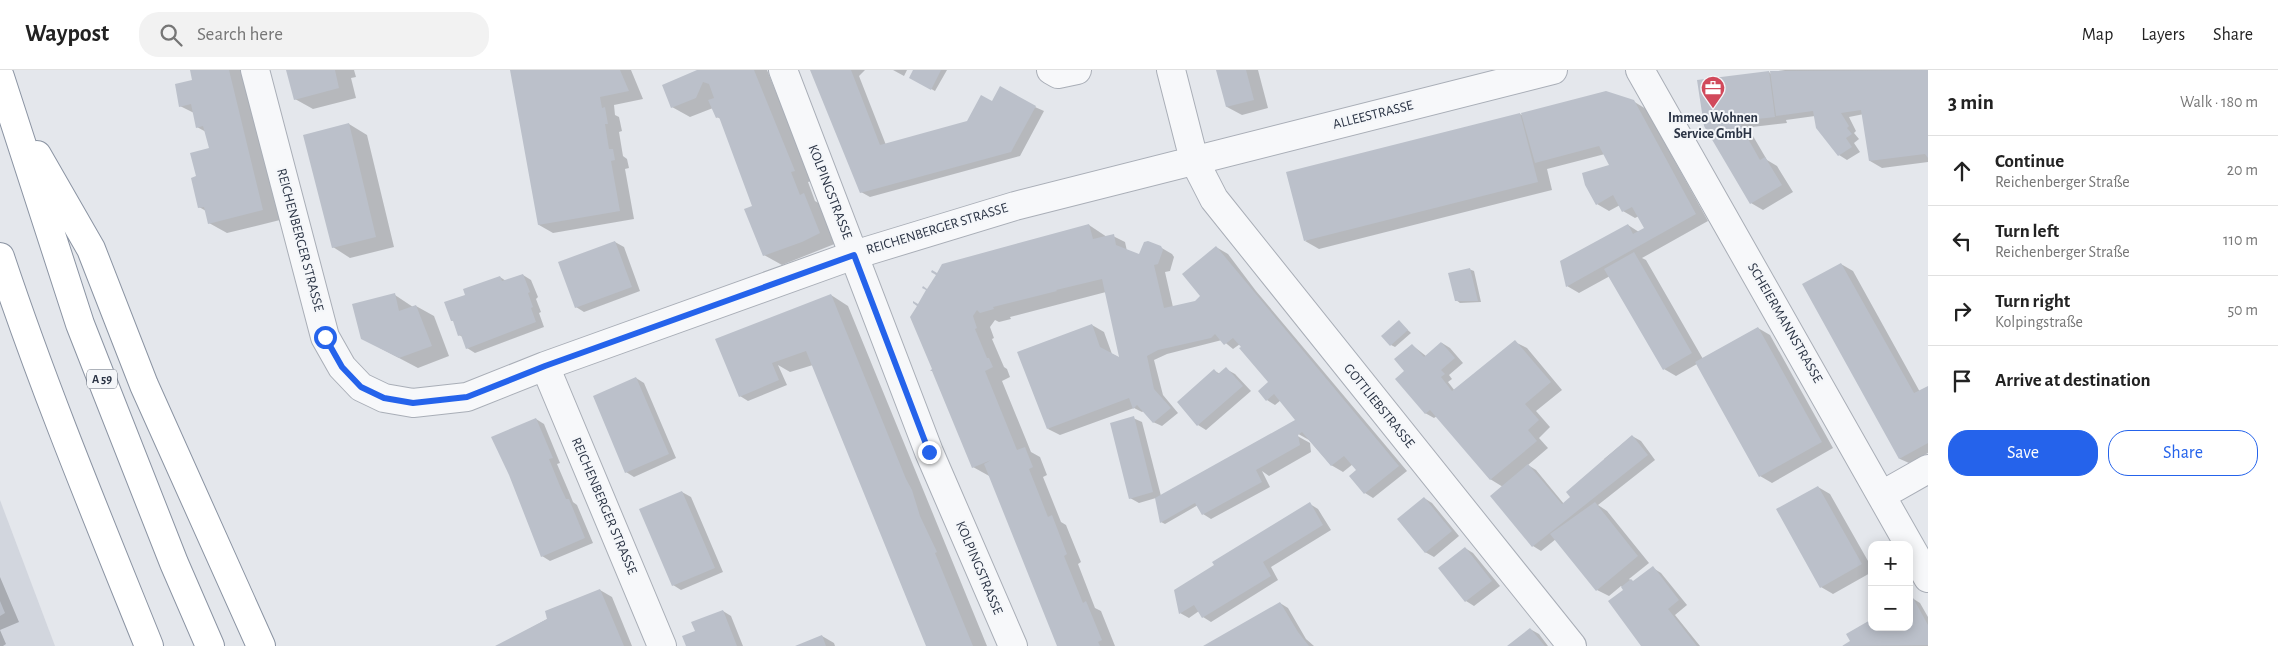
<!DOCTYPE html>
<meta charset="utf-8">
<style>
:root{--surface:#fff;--page:#f2f2f2;--text:#222;--muted:#767676;--line:#e0e0e0;--accent:#2563eb}
body{margin:0;font-family:"Alegreya Sans",sans-serif;background:var(--page);color:var(--text)}
.controls{position:absolute;right:15px;bottom:15px;display:grid;overflow:hidden;border-radius:10px;box-shadow:0 2px 12px #0003}
.controls button{width:45px;height:45px;display:grid;place-items:center;padding:0;border:0;border-bottom:1px solid var(--line);background:var(--surface);color:var(--text);font:25px sans-serif}
.stop{position:absolute;width:15px;height:15px;margin:-11px;border:4px solid #2563eb;border-radius:50%;background:#fff}
.stop.end{background:#2563eb;border-color:#fff;box-shadow:0 1px 5px #0008}
.list{margin:0;padding:0;list-style:none}
h2{display:flex;justify-content:space-between;align-items:center;height:65px;margin:0;padding:0 20px;font-size:21px}
h2 small{font-size:16px;font-weight:400;color:var(--muted)}
.list li{display:grid;grid-template-columns:32px 1fr auto;gap:15px;align-items:center;box-sizing:border-box;height:70px;padding:0 20px;border-top:1px solid var(--line)}
.list b{display:block;font-size:19px;white-space:nowrap}
.list p{margin:0;font-size:16px;white-space:nowrap;color:var(--muted)}
.list em{font-size:16px;font-style:normal;color:var(--muted)}
.actions{display:flex;gap:10px;padding:15px 20px}
.actions a{flex:1;padding:11px 0;border:1px solid var(--accent);border-radius:20px;text-align:center;font-size:18px;color:var(--accent)}
.actions .main{background:var(--accent);color:#fff}
.icon{flex:none;width:28px;height:28px;fill:none;stroke:currentColor;stroke-width:2;stroke-linecap:round;stroke-linejoin:round}
.map{position:relative;flex:none;width:1928px;height:576px;overflow:hidden}
header{display:flex;align-items:center;gap:30px;box-sizing:border-box;height:70px;padding:0 25px;background:var(--surface);border-bottom:1px solid var(--line)}
header strong{font-size:24px}
nav{display:flex;gap:28px;margin-inline-start:auto;font-size:18px}
.search{width:350px;height:45px;background:var(--page);display:flex;align-items:center;gap:12px;box-sizing:border-box;padding:0 18px;border-radius:20px;color:var(--muted);font-size:19px}
main{display:flex}
aside{flex:1;background:var(--surface)}
.map>svg:first-child{display:block}
.built{fill:#d2d6de}
.shadow{fill:#0003}
.building{fill:#bbc0ca}
.lines{fill:none;stroke-linecap:round;stroke-linejoin:round}
.minor-casing{stroke:#a9aeb7;stroke-width:30}
.highway-casing{stroke:#8b94a3;stroke-width:30}
.minor{stroke:#f7f8fa;stroke-width:28}
.highway{stroke:#fff;stroke-width:28}
.route{stroke:#2563eb;stroke-width:6}
.labels{text-anchor:middle;dominant-baseline:central;stroke-width:4;stroke-linejoin:round;paint-order:stroke}
.shield{fill:#f4f6f9;stroke:#676e7b;stroke-width:1}
.shield-label{font-size:12px;font-weight:bold;fill:#2b3445}
.street-label{font-size:14px;fill:#2b3445;stroke:#f4f6f9}
.poi-label{font-size:14px;font-weight:bold;fill:#2b3445;stroke:#f4f6f9}
</style>
<header>
<strong>Waypost</strong>
<div class="search"><svg class="icon" aria-label="search" viewBox="0 0 24 24"><circle cx="10" cy="10" r="6"/><path d="M15 15l6 6"/></svg>Search here</div>
<nav><a>Map</a><a>Layers</a><a>Share</a></nav>
</header>
<main>
<div class="map">
<svg width="1928" height="576" viewBox="0 0 1928 576">
<rect width="100%" height="100%" fill="#e4e7ec"/>
<path class="built" d="M0 430 55 576H0Z"/>
<path class="shadow" d="M191 0H244L280 150 227 163 209 153 206 141 199 137 198 107 211 79 206 62 197 57 194 43 180 36 194 11Z
M288 0H354L356 7 351 8 356 28 313 39 295 29Z
M512 0H631L643 29 614 35 615 45 619 47 622 61 619 62 623 86 627 89 629 98 625 99 634 149 553 163 539 155Z
M700 0H767L812 111 808 112 815 131 822 135 837 173 782 195 764 185 754 136 721 49 717 47 713 38 690 47 672 37Z
M812 0H865L859 6 886 75 968 52 992 33 1035 37 1044 41 1020 86 870 127 861 122Z
M893 0H907L904 6Z
M914 0H947L935 21 910 7Z
M1217 0H1258L1268 38 1242 45 1227 37Z
M1785 0H1928V92L1882 98 1870 91 1864 44 1849 47 1856 61 1854 63 1859 69 1854 73 1860 82 1847 90 1839 85 1815 46 1786 50 1787 53 1752 57 1753 66 1767 90 1777 96 1793 122 1763 140 1751 133 1705 56 1769 2 1771 4V2Z
M1633 31 1646 39 1708 151 1642 188 1646 190 1703 289 1758 258 1770 265 1833 378 1772 413 1760 406 1697 294 1676 306 1664 299 1610 206 1579 223 1567 216 1628 155 1639 162 1646 158 1639 146 1635 148 1623 141 1620 135 1609 141 1597 134 1611 96 1605 84 1547 99 1552 120 1319 179 1305 171 1520 44 1524 46Z
M349 54 367 65 394 177 350 188 333 177Z
M1089 155 1107 167 1113 166 1125 172 1127 181 1139 186 1160 177 1172 184 1174 187 1170 201 1165 202 1173 237 1195 232 1202 226 1216 177 1228 184 1256 221 1407 401 1373 428 1365 423 1351 406 1358 400 1353 394 1343 402 1331 395 1309 370 1293 361 1292 363 1310 373 1311 382 1269 406 1262 401 1270 417 1211 449 1203 444 1198 435 1165 454 1161 452 1156 428 1139 433 1130 428 1133 348 1142 352 1161 426 1297 350 1281 330 1275 335 1267 330 1269 312 1240 274 1233 279 1222 270 1167 284 1154 290 1163 325 1178 343 1162 356 1153 352 1144 341 1142 342 1134 338 1060 365 1048 359 1092 255 1104 262 1112 284 1122 289 1106 222 1010 247 1011 249 999 252 995 250 990 257 994 268 992 269 1004 297 1007 299 1010 307 1002 311 1031 382 1040 387 1047 405 1043 407 1061 452 1066 455 1081 492 1078 494 1095 538 1101 541 1115 576H1058L991 407 973 397 912 247Z
M615 172 624 177 640 221 584 242 576 237Z
M1841 194 1853 201 1920 322 1928 317V383L1909 393 1900 389 1876 344Z
M1469 199 1474 201 1481 232 1460 233 1456 230Z
M523 205 531 210 538 227 536 229 541 242 539 243 544 257 475 283 467 278 463 267 459 265 466 226 500 207 506 211Z
M395 225 413 237 416 236 434 246 449 286 418 298 380 278Z
M831 225 848 236 987 576H927L813 295 790 302 778 295 787 315 748 331 740 326Z
M1399 252 1411 263 1395 277 1391 275Z
M1515 272 1527 278 1562 320 1536 341 1550 357 1539 368 1548 378 1528 395 1536 400 1564 434 1606 391 1604 389 1632 366 1641 371 1655 390 1598 435 1607 441 1649 493 1629 509 1634 512 1653 498 1661 503 1687 535 1675 545 1700 576H1644L1625 520 1621 516 1609 526 1597 520 1556 469 1541 481 1533 476 1503 417 1490 409 1437 346 1434 348 1425 343 1406 301 1412 275 1426 286 1442 273 1450 278 1463 293 1449 305 1452 309 1448 312 1455 321Z
M1226 299 1235 304 1251 321 1206 360 1198 355 1215 301 1220 304Z
M636 308 644 313 676 388 634 407 626 402Z
M536 349 544 354 560 393 557 394 569 422 573 432 577 435 593 473 550 491 542 486 510 404Z
M1818 417 1830 424 1872 498V502L1833 524 1821 517Z
M682 422 691 427 723 502 681 520 673 515Z
M1424 428 1432 433 1459 466 1434 487 1425 482Z
M1310 434 1318 439 1331 460 1271 497 1278 510 1211 552 1203 547 1199 541 1189 548 1180 543Z
M1465 478 1473 483 1500 516 1474 536 1466 531Z
M0 507 19 552 0 560Z
M600 520 612 527 632 576H498Z
M1912 528 1920 533 1928 547V576H1844L1872 557H1909Z
M1280 533 1288 538 1306 569 1314 576H1206Z
M723 541 731 546 743 576H688L697 562Z
M1530 559 1539 564 1548 576H1509Z
M0 560 6 574 3 576H0Z
M822 566 834 573 835 576H798Z"/>
<path class="building" d="M190 0H229L263 140 208 154 204 137 198 138 191 108 196 106 190 83 209 78 203 56 196 58 191 34 179 37 175 14 192 10Z
M286 0H335L339 18 294 30Z
M510 0H620L629 21 600 27 602 38 605 37 608 54H605L609 79H613L615 90 611 91 620 141 538 155Z
M697 0H754L795 101 791 102 800 125 804 123 820 163 802 172 763 186 744 139 752 136 719 47 716 48 708 30 714 28 709 14 703 12 696 28 671 38 662 15Z
M810 0H851L880 75 967 51 981 25 992 31 1000 16 1036 36 1011 82 860 123Z
M913 0H941L931 20 909 8Z
M1216 0H1246L1254 30 1226 37Z
M1928 0V88L1925 84 1869 91 1861 40 1841 43 1849 56 1847 58 1852 64 1846 68 1852 77 1838 86 1816 58 1813 41 1776 46 1770 1Z
M1769 1 1775 47 1740 51 1742 58 1760 90 1765 87 1782 115 1750 134 1704 56 1697 10Z
M1606 21 1634 30 1696 144 1566 217 1560 191 1628 154 1633 164 1644 158 1632 137 1622 142 1613 125 1596 135 1585 115 1582 103 1609 95 1599 76 1535 93 1521 43Z
M1520 43 1538 112 1304 171 1286 102Z
M349 53 376 167 332 178 303 65Z
M1089 154 1093 169 1114 164 1116 175 1139 184 1144 172 1148 171 1161 176 1163 180 1158 194 1154 195 1164 238 1195 231 1200 226 1182 204 1216 176 1399 396 1364 424 1349 406 1356 400 1344 386 1331 396 1302 362 1298 365 1300 375 1256 400 1262 412 1202 445 1195 433 1160 453 1155 428 1295 350 1274 324 1266 331 1258 321 1268 312 1239 278 1241 277 1233 268 1224 275 1215 264 1211 268 1158 280 1147 286 1154 319 1171 338 1153 353 1137 335 1133 339 1129 328 1047 359 1017 282 1092 254 1100 277 1119 287 1102 209 1056 220 1057 221 993 237 994 239 980 243 977 240 973 246 977 258 975 259 987 288H989L993 297 985 301 1017 380 1025 377 1033 397 1029 399 1048 447 1052 445 1067 484 1064 486 1083 533 1086 531 1102 570 1098 572 1100 576H1057L984 394 991 390 972 398 932 301H930L932 299 910 247 917 236 913 233V231L918 234 926 220 922 218 923 216 927 219 936 205 931 202 932 200 937 203 942 194Z
M615 171 632 217 575 238 558 192Z
M1634 182 1692 283 1663 300 1604 199Z
M1841 193 1914 323 1928 316V373L1899 389 1802 214Z
M1470 198 1478 231H1455L1448 203Z
M523 204 530 222 528 223 533 237 531 238 536 252 466 279 461 265 458 266 453 251H451L444 232 465 225 463 219 500 206 502 211Z
M395 223 399 241 416 235 432 276 399 288 361 269 352 234Z
M831 224 906 409 912 420 920 446 937 482 935 483 973 576H926L806 281 772 293 779 310 739 327 715 269Z
M1399 250 1408 260 1390 276 1381 266Z
M1758 257 1822 372 1759 407 1695 292Z
M1515 270 1551 312 1525 334 1539 350 1528 360 1537 371 1490 410 1430 340 1425 344 1395 309 1404 301 1394 289 1412 274 1424 287 1441 272 1455 288 1441 300 1445 304 1441 307 1452 321Z
M1226 297 1243 316 1197 356 1177 332 1214 299 1218 304Z
M636 307 669 384 625 403 593 326Z
M1134 346 1153 422 1129 429 1110 353Z
M536 348 553 388 549 389 560 416 566 429H569L585 468 541 487 509 405 491 367Z
M1632 365 1648 385 1532 477 1490 426 1528 394 1562 434 1570 427 1566 422Z
M1818 416 1862 494 1820 518 1776 439Z
M682 421 715 498 672 516 639 439Z
M1424 427 1452 461 1425 483 1397 449Z
M1310 432 1323 455 1263 492 1271 506 1202 548 1194 535 1179 544 1174 520 1214 495 1212 492Z
M1595 432 1638 486 1596 521 1550 464Z
M1465 477 1492 511 1465 532 1438 498Z
M1653 496 1679 530 1668 539 1697 576H1641L1608 531 1623 520 1621 517 1631 509 1633 511Z
M600 519 624 576H495L547 549 545 541Z
M1912 526 1928 555V575L1842 576 1850 571 1846 564 1872 549V557H1909V528Z
M0 531 5 543 0 546Z
M1280 532 1298 562 1309 576H1203Z
M723 540 737 576H686L682 566 695 561 691 552Z
M1530 558 1545 576H1507Z
M822 565 826 576H795Z"/>
<g class="lines">
<defs>
<path id="minor" d="M255 0 325 267 342 297 361 317 384 328 413 333 467 327 545 296 854 185 1015 136 1553 0
M783 0 929 382 1013 576
M1051 0 1058 4 1077 0
M1171 0 1194 90 1214 129 1572 576
M1640 0 1928 508
M545 296 662 576
M1882 425 1928 399"/>
<path id="highway" d="M0 7 80 254 174 493 210 576
M37 85 91 179 144 315 261 576
M0 187C44 319 97 447 149 576"/>
</defs>
<use href="#minor" class="minor-casing"/>
<use href="#highway" class="highway-casing"/>
<use href="#minor" class="minor"/>
<use href="#highway" class="highway"/>
</g>
<g class="lines">
<path class="route" d="M325 267 342 297 361 317 384 328 413 333 467 327 545 296 854 185 929 382"/>
</g>
<defs>
<symbol id="office-pin" viewBox="-11 -11 22 30"><path d="M0 17L-7.5 6A9.5 9.5 0 1 1 7.5 6Z" fill="#d1495b" stroke="#f4f6f9"/><path d="M-6-3h4V-5.5h4V-3h4V5H-6ZM-1-4.5V-3h2v-1.5ZM-6 0V1H6V0Z" fill="#fff"/></symbol>
</defs>
<g fill-rule="evenodd">
<use href="#office-pin" x="1699" y="4" width="28" height="38"/>
</g>
<g class="labels">
<rect class="shield" x="87" y="299.5" width="30" height="19" rx="4"/>
<g class="shield-label">
<text x="102" y="309">A 59</text>
</g>
<g class="street-label">
<text transform="translate(1373 45) rotate(-14)">ALLEESTRASSE</text>
<text transform="translate(830 122) rotate(69)">KOLPINGSTRASSE</text>
<text transform="translate(937 159) rotate(-17)">REICHENBERGER STRASSE</text>
<text transform="translate(300 170) rotate(75)">REICHENBERGER STRASSE</text>
<text transform="translate(1785 253) rotate(60)">SCHEIERMANNSTRASSE</text>
<text transform="translate(1379 336) rotate(51)">GOTTLIEBSTRASSE</text>
<text transform="translate(604 436) rotate(67)">REICHENBERGER STRASSE</text>
<text transform="translate(979 498) rotate(67)">KOLPINGSTRASSE</text>
</g>
<g class="poi-label">
<text x="1713" y="48">Immeo Wohnen<tspan x="1713" dy="16">Service GmbH</tspan></text>
</g>
</g>
</svg>
<div class="controls">
<button>+</button>
<button>−</button>
</div>
<div class="stop" style="left:325px;top:267px"></div>
<div class="stop end" style="left:929px;top:382px"></div>
</div>
<aside>
<h2>3 min<small>Walk · 180 m</small></h2>
<ul class="list">
<li><svg class="icon" aria-label="ahead" viewBox="0 0 24 24"><path d="M12 20V5M6 11l6-6 6 6"/></svg><div><b>Continue</b><p>Reichenberger Straße</p></div><em>20 m</em></li>
<li><svg class="icon" aria-label="left" viewBox="0 0 24 24"><path d="M17 20v-9H6M10 6l-5 5 5 5"/></svg><div><b>Turn left</b><p>Reichenberger Straße</p></div><em>110 m</em></li>
<li><svg class="icon" aria-label="right" viewBox="0 0 24 24"><path d="M7 20v-9h11M14 6l5 5-5 5"/></svg><div><b>Turn right</b><p>Kolpingstraße</p></div><em>50 m</em></li>
<li><svg class="icon" aria-label="arrive" viewBox="0 0 24 24"><path d="M6 21V4h12l-3 4 3 4H6"/></svg><div><b>Arrive at destination</b></div></li>
</ul>
<div class="actions"><a class="main">Save</a><a>Share</a></div>
</aside>
</main>
